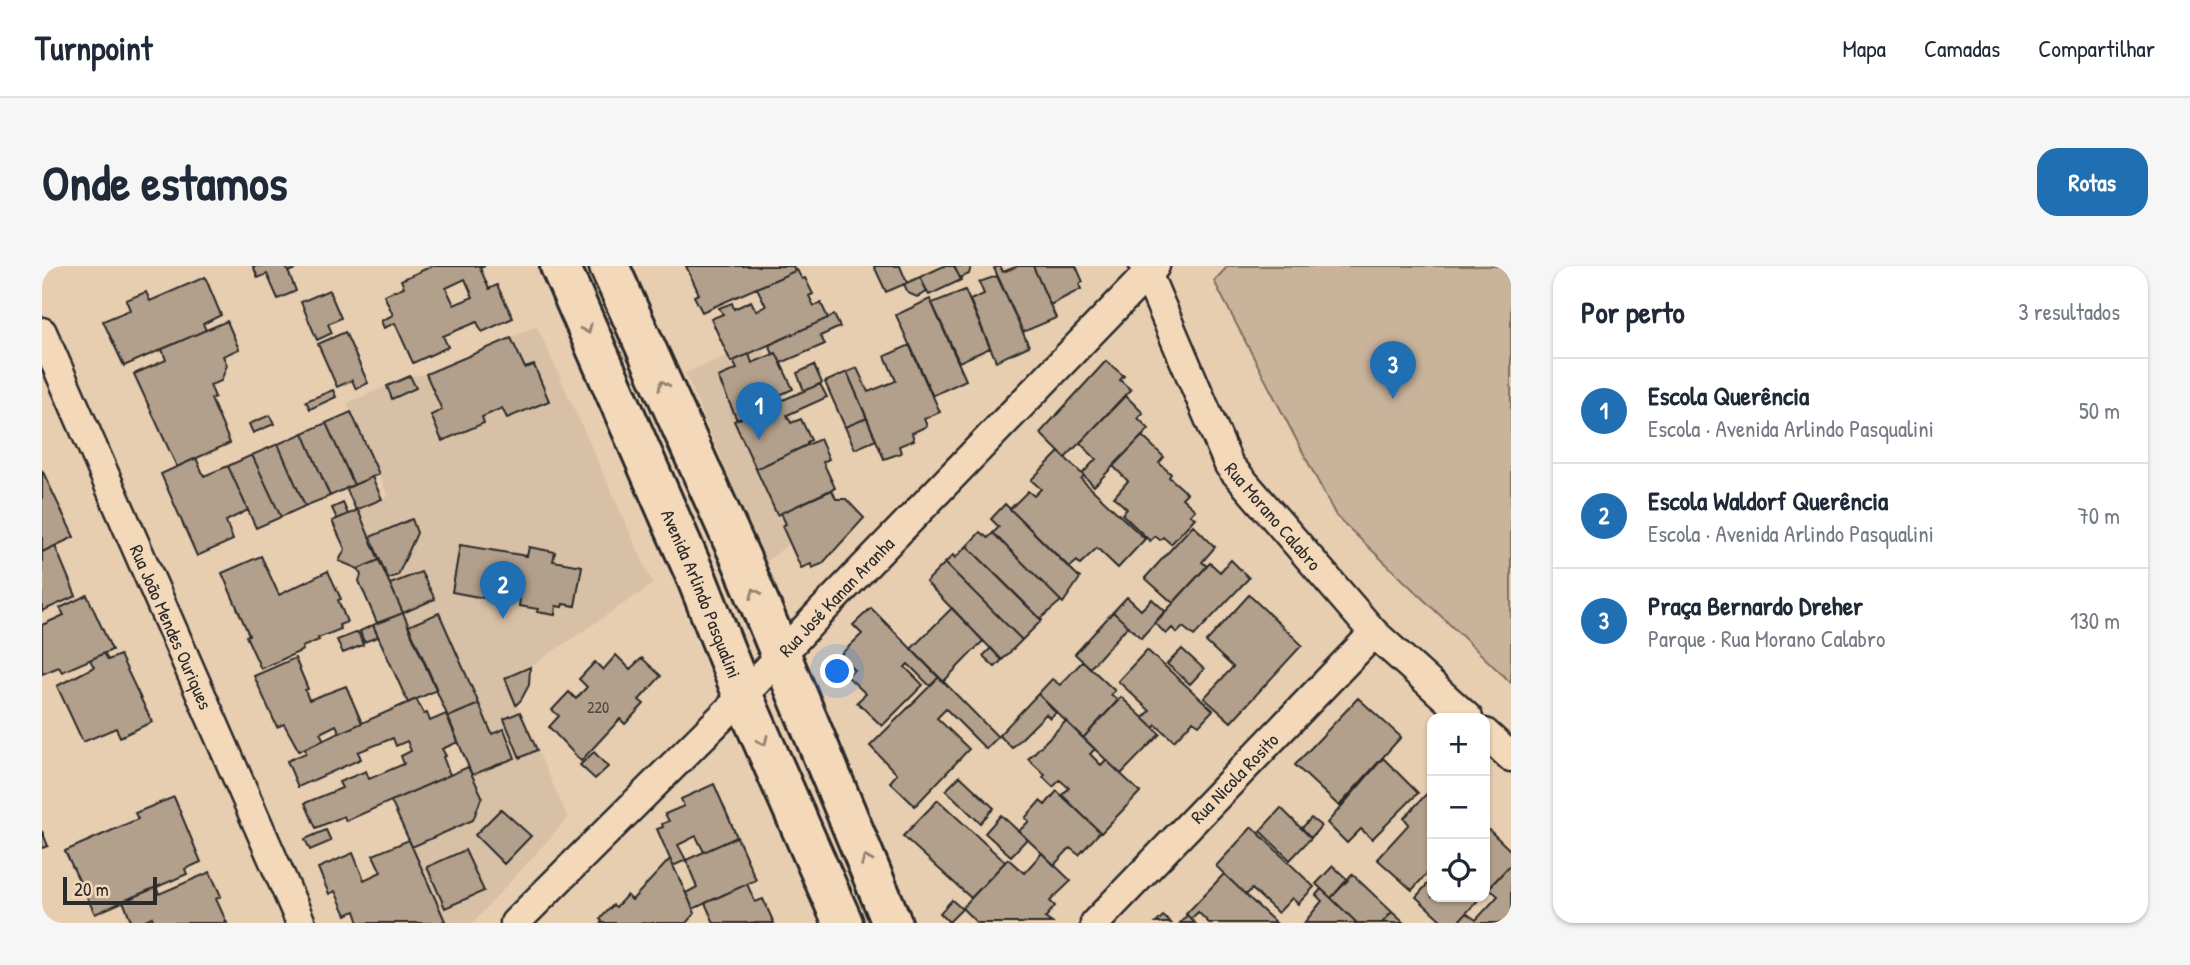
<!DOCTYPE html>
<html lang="pt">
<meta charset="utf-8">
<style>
:root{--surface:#fff;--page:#f6f6f7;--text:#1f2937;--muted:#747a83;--line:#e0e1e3;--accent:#1f6fb2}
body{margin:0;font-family:"Patrick Hand",sans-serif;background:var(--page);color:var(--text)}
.controls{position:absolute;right:21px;bottom:21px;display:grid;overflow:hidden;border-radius:14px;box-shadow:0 2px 5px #0004}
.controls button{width:63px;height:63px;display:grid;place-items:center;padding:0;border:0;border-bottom:2px solid var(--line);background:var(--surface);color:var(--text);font:35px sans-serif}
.scale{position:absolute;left:21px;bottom:18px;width:94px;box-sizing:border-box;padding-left:7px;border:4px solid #2b2b2b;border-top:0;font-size:19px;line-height:24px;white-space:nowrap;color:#2b2b2b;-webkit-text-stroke:5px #f4d8ba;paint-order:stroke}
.you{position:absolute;left:796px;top:406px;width:24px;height:24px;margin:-18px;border:5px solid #fff;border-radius:50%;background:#1a73e8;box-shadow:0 0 0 10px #1a73e833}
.badge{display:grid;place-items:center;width:46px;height:46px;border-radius:50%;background:var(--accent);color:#fff;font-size:23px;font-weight:700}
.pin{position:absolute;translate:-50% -58px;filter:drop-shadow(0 2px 4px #0008)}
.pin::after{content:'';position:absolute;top:37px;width:24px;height:21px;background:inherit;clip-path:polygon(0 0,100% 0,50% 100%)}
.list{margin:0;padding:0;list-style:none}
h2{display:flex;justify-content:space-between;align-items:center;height:91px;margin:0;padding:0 28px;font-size:30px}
h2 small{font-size:23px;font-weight:400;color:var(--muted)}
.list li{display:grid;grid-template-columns:46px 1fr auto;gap:21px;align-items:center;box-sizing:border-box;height:105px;padding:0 28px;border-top:2px solid var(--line)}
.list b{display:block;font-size:26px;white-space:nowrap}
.list p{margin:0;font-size:23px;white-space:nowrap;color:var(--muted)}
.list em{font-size:23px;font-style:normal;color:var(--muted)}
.icon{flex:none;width:38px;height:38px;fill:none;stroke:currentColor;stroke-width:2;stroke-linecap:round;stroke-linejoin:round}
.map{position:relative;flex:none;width:1469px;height:657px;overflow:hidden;border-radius:21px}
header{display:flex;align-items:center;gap:42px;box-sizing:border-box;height:98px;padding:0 35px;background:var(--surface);border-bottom:2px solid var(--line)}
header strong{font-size:33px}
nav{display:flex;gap:38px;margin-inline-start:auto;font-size:24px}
.intro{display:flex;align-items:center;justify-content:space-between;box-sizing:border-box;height:168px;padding:0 42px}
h1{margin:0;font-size:49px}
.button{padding:18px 32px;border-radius:21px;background:var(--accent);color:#fff;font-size:24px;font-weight:700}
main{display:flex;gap:42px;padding:0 42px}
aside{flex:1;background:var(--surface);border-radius:21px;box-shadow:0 2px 5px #0004}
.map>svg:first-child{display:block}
.built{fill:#d8c0a6}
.green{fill:#c9b39b;stroke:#7a6f63;stroke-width:2}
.building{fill:#b3a08c;stroke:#2b2b2b;stroke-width:2;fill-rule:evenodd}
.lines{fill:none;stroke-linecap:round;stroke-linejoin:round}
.street-casing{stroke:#2b2b2b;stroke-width:33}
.secondary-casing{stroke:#2b2b2b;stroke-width:44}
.street{stroke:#f4d8ba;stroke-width:28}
.secondary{stroke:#f4d8ba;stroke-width:38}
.oneway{stroke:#908272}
.labels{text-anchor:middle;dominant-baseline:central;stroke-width:6;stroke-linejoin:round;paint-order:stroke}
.number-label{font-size:16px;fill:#4d4843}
.street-label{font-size:19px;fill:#2b2b2b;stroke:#f4d8ba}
</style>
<header>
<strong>Turnpoint</strong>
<nav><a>Mapa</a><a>Camadas</a><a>Compartilhar</a></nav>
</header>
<div class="intro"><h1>Onde estamos</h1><a class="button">Rotas</a></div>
<main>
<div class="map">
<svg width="1469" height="657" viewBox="0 0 1469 657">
<rect width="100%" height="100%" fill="#e8ceb1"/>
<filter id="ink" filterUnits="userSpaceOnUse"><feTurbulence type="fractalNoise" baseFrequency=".0143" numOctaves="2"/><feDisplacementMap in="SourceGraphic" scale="14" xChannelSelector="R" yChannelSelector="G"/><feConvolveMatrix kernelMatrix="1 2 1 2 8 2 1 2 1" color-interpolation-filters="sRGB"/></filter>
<g filter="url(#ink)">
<path class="built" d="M495 60 611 318 488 401 463 412 526 552 431 657H404L349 535 426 500 316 244 346 230 305 137 368 110 384 108Z
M717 76 793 241 723 297 643 107Z"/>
<path class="green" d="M1186 0H1469V417L1294 250 1172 15Z"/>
<path class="building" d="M211 0H244L254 25 236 33 225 8 216 12Z
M244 0H261L246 6Z
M390 0H443L438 2 447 23 455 19 471 52 440 66 435 56 401 70 406 81 371 97 353 57 342 62 339 55 351 49 342 29 362 21 359 14ZM423 13 431 31 412 39 404 22Z
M644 0H751L753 5 660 46 652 30 657 28Z
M832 0H858L865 17 844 26Z
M902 0H912L919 14 887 29 878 11Z
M912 0H929L927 8 918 12Z
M958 0 961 6 976 0H991L1014 52 981 66 952 2Z
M991 0H1034L1041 16 1037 18 1039 23 1008 39Z
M755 4 760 13 763 12 771 28 767 30 772 40 779 37 786 52 689 96 669 53 681 48 677 42 690 37 692 43 709 35 714 45 724 40 715 22Z
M955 10 987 80 954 95 928 34 942 28 937 16Z
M163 11 179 49 161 58 164 64 82 100 61 55 88 44 84 34 104 26 108 35Z
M878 11 885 26 875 31 866 27 862 18Z
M287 24 299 52 286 58 290 67 275 74 259 36Z
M923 24 948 82 917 96 890 37Z
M888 33 924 114 890 130 854 49Z
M792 49 798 61 778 70 783 78 739 97 734 87 731 88 727 79Z
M185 55 197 83 181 90 185 99 179 115 168 119 173 131 169 133 188 177 135 201 92 108 124 94 120 83Z
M303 66 326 117 314 123 310 114 295 121 276 78Z
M469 72 483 102 492 99 507 135 465 152 460 142 440 151 442 157 400 175 389 149 400 144 384 108Z
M868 79 898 146 882 153 885 160 870 167 872 174 857 180 859 187 842 193 805 106 815 102 826 126 854 115 843 90Z
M734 87 751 123 731 132 733 138 695 154 676 111 695 103 691 95 707 88 710 97Z
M1064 95 1082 110 1078 114 1089 124 1023 192 998 167Z
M772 99 780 117 762 125 755 107Z
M805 106 825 152 803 161 783 116Z
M368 110 374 122 350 133 345 120Z
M778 118 785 131 745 149 749 157 759 153 769 174 765 176V179L714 203 692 155Z
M291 124 294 131 268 143 264 135Z
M1083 129 1101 147 1096 152 1107 163 1052 220 1040 208 1054 193 1038 177Z
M309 146 337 208 312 219 284 157Z
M228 149 232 158 211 167 207 158Z
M825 152 834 174 813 183 803 161Z
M284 157 312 219 288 230 261 167Z
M261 167 288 230 263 240 236 178Z
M1100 170 1122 191 1117 197 1129 208 1127 211 1145 227 1140 232 1153 244 1148 249 1153 252 1129 278 1121 271 1118 274 1113 270 1108 275 1080 248 1085 243 1072 231 1086 215 1071 200Z
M778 173 787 193 781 196 793 222 735 249 714 203Z
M236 178 263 240 239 251 210 189Z
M1017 186 1042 210 1039 213 1103 273 1076 302 1055 282 1038 298 1035 295 1027 302 968 243 986 225 992 230 999 223 989 214Z
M210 189 239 251 214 262 186 200Z
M154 192 162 210 186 200 206 244 184 255 191 274 155 290 119 208Z
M0 204 32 271 0 286Z
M330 211 340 233 314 244 304 222Z
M790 224 794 233H804L822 252 780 298 770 302 769 298 759 302 740 260 744 258 739 247Z
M301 237 306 248 295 253 290 242Z
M963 238 1038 312 1021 337 951 267 957 261 949 253Z
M316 244 337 294 316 303 297 295 303 283 290 255Z
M370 253 375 267 356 309 346 313 328 271Z
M1151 259 1173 281 1160 296 1165 300 1131 337 1103 312Z
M938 266 946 272 951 267 1019 335 998 353 925 280Z
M418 279 485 290 487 281 513 286 511 295 540 300 533 340 521 338 520 341 514 340 513 349 495 346 496 343 477 340 478 332 445 327 447 312H445L442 332 410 326Z
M13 280 34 330 0 345V286Z
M925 280 1000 354 980 374 903 297 911 289 913 292Z
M219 290 237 329 286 305 299 333 296 334 305 356 297 359 299 363 276 372 277 374 260 381 261 384 219 403 204 370 207 369 180 307Z
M337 294 361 347 335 357 317 315 319 309 316 303Z
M1189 294 1207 312 1152 370 1141 361 1135 367 1130 362 1124 368 1113 357 1168 297 1178 306Z
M903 297 980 374 960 394 884 316Z
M379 306 393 333 361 347 348 318Z
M45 329 70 384 20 406 17 401 0 408V359L22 349 18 342Z
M1207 329 1260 379 1189 456 1162 432 1191 401 1164 376Z
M1085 331 1099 344 1110 333 1123 345 1099 372 1071 346Z
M829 342 897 411 888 420 866 398 863 401 881 419 840 460 815 436 824 428 805 410 812 404 798 389 820 368 811 359Z
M910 342 941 375 901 416 869 383Z
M1071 346 1086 360 1048 402 1033 388Z
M361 347 395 424 366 437 331 359Z
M397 347 437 438 406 451 366 360Z
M331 359 336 371 322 376 318 365Z
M316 366 321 379 301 387 295 374Z
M949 382 960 394 953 401 941 390Z
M1140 383 1162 403 1148 418 1125 398Z
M1105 384 1171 444 1157 459 1151 455 1132 475 1114 459 1112 462 1101 452 1108 445 1076 415Z
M62 387 66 394 78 389 110 456 78 471 74 462 41 476 15 420 52 401 48 394Z
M574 389 588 403 600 392 619 410 597 434 602 438 583 458 578 453 539 495 507 461 517 450 510 444 527 426 534 433 545 421 537 413 553 396 561 404Z
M253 392 266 423 263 424 267 434 304 420 320 457 298 467 294 459 278 467 282 474 257 485 242 458 235 461 212 410Z
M1041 395 1073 425 1069 428 1076 435 1041 472 996 428 1010 413 1018 419Z
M488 401 487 419 479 434 474 439 463 412Z
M897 411 956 471 944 483 904 443 895 452 927 483 873 540 848 516 855 508 828 480Z
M996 428 1014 446 1008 452 1004 448 970 482 957 469Z
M1079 431 1118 468 1079 508 1041 472Z
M1316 432 1359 471 1297 540 1253 499Z
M374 433 382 448 385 447 388 455 404 448 416 476 400 483 404 490 401 491 408 509 304 555 302 550 274 562 263 537 300 522 297 516 324 505 327 513 362 498 359 490 369 485 365 475 354 480 351 472 316 486 319 493 256 521 245 495 264 487 263 482Z
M437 438 450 468 462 463 473 492 430 509 406 451Z
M478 446 495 484 478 492 462 453Z
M1024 455 1053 483 1048 488 1059 499 1064 494 1098 526 1059 567 1020 529 1027 522 1018 514 1011 521 1001 511 1003 509 986 493Z
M552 486 566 501 553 513 538 499Z
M1341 492 1376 527 1330 573 1319 563 1305 577 1285 557Z
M426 501 440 530 431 554 370 581 349 535Z
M918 510 952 542 938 557 904 524Z
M672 518 695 571 662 586 654 570 636 579 644 594 631 600 615 563 621 561 620 558 627 555 623 548 642 540 639 533Z
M1390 522V602L1370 624 1335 593 1367 558 1362 552Z
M1015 525 1058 566 1037 589 1028 582 1012 599 977 565 987 555 983 552 998 535 1003 539Z
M132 531 159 596 143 603 145 608 53 648 23 585 96 553 93 547Z
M896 534 963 596 929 632 861 570Z
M1239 542 1269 572 1248 594 1218 565Z
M459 543 489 570 462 598 433 569Z
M959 549 985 573 969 590 943 567Z
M1269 552 1279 560 1269 572 1260 562Z
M1443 560 1469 585V598L1443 626Z
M1210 561 1272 621 1256 638 1250 632 1236 647 1210 623 1204 629 1174 600Z
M284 564 289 575 268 584 263 573Z
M0 565 6 580 0 582Z
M695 571 714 614 651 643 644 627 655 621 644 594Z
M367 574 403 655 397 657H317L313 645 304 649 293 625 287 628 276 602 311 587 322 614 339 606 331 589Z
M423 584 442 625 403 642 385 601Z
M1000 587 1029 615 1008 635 1013 640 1003 652 1010 657H935L920 642 966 593 982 607Z
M628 593 653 647 644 657H559L560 655 558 653 571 639 574 641 585 629 590 634Z
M1469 598V657H1415L1424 647 1434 654 1456 630 1447 622Z
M1291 600 1306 614 1289 632 1274 618Z
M168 606 179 630 174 633 185 657H112L110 651 97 657H90L81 635 114 621 117 628Z
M1182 608 1204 629 1234 657H1167L1156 646 1149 653 1144 648Z
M1310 608 1350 646 1340 657H1315L1289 632Z
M1390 613V631H1439L1415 657H1402L1374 631Z
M705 618 713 636 721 633 732 657H672L663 637Z
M1279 623 1289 632 1315 657H1262L1280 635 1274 629Z
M910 634 920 643 907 656 898 647Z
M1350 646 1362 657H1340Z
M1145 649 1153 657H1138Z
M1121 650 1129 657H1114Z"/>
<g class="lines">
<defs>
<g id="street">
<path id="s1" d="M1102 0 1187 199 1332 367 1426 452"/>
<path id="s2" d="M0 66 259 657"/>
<path d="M1443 467 1469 491"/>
<path id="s3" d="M473 657 701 430 776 349 1113 0"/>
<path id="s4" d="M1053 657 1332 367"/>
</g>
<g id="secondary">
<path id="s5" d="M518 0 655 313 701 430 801 657"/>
<path d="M567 0 699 293 850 657"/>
</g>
</defs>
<use href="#street" class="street-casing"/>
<use href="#secondary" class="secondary-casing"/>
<use href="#street" class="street"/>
<use href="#secondary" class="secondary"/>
</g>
<defs><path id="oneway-chevron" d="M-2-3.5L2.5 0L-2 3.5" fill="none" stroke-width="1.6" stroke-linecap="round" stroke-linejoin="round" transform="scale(1.75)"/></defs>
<g class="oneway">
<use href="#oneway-chevron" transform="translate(545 63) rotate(66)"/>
<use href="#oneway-chevron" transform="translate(621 119) rotate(-114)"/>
<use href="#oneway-chevron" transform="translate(713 327) rotate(-113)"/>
<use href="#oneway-chevron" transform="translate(721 475) rotate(66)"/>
<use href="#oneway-chevron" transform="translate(824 594) rotate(-112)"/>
</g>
</g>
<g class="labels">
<g class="number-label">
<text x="556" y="441">220</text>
</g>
<g class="street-label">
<text stroke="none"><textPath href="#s1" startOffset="284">Rua Morano Calabro</textPath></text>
<text stroke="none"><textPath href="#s5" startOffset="357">Avenida Arlindo Pasqualini</textPath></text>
<text stroke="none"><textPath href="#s3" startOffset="458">Rua José Kanan Aranha</textPath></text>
<text stroke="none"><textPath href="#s2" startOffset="322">Rua João Mendes Ouriques</textPath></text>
<text stroke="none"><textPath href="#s4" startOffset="201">Rua Nicola Rosito</textPath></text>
</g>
</g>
</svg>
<div class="controls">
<button>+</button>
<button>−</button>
<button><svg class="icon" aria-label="locate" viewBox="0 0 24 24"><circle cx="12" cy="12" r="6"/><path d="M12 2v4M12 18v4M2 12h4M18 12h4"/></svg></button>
</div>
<div class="scale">20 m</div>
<div class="you"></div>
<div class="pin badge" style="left:717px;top:174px">1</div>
<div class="pin badge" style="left:461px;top:353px">2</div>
<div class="pin badge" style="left:1351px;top:133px">3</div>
</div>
<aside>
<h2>Por perto<small>3 resultados</small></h2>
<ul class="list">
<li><span class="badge">1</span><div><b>Escola Querência</b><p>Escola · Avenida Arlindo Pasqualini</p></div><em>50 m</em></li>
<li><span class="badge">2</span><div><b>Escola Waldorf Querência</b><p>Escola · Avenida Arlindo Pasqualini</p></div><em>70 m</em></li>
<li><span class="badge">3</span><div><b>Praça Bernardo Dreher</b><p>Parque · Rua Morano Calabro</p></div><em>130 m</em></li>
</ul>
</aside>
</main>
